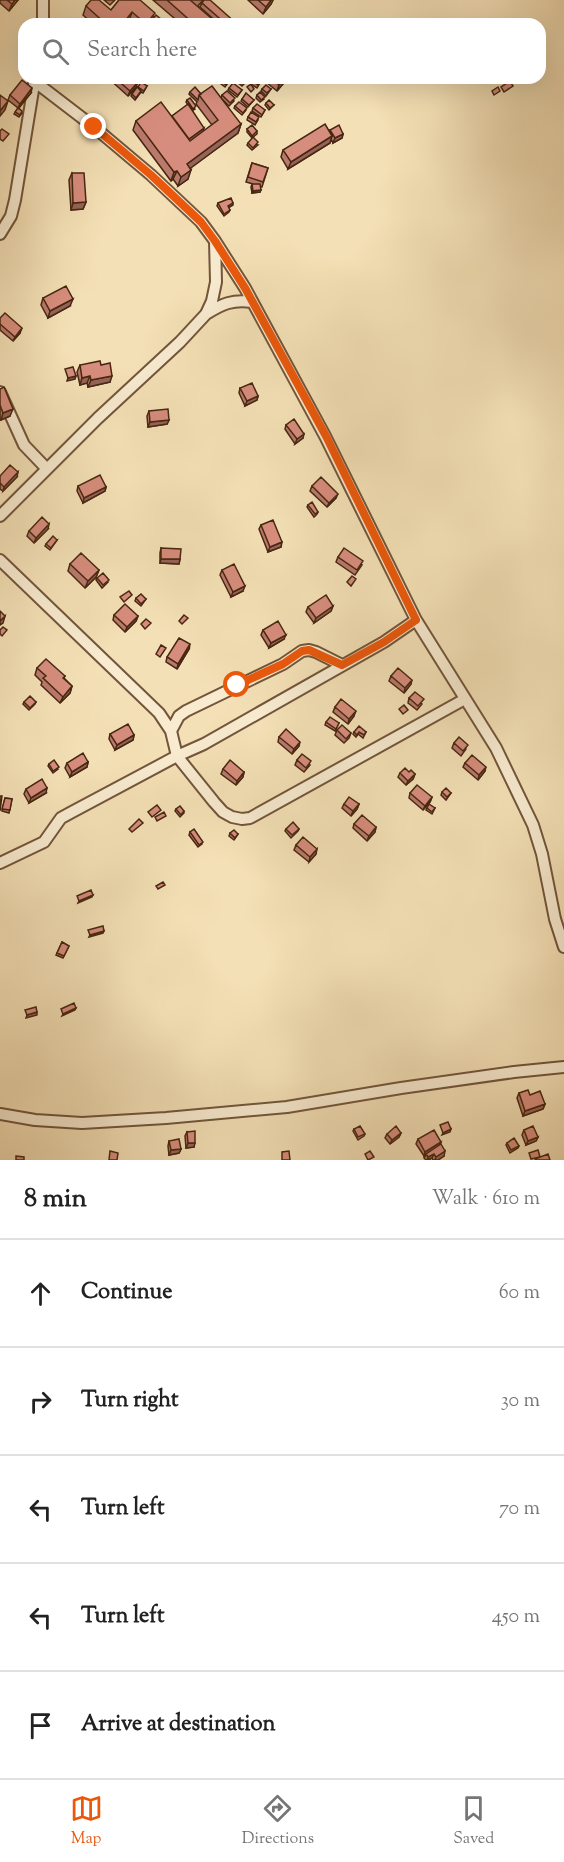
<!DOCTYPE html>
<meta charset="utf-8">
<style>
:root{--surface:#fff;--page:#f2f2f2;--text:#222;--muted:#767676;--line:#e0e0e0;--accent:#ea580c}
body{margin:0;font-family:"Sorts Mill Goudy",serif;background:var(--page);color:var(--text)}
.stop{position:absolute;width:18px;height:18px;margin:-14px;border:4px solid #ea580c;border-radius:50%;background:#fff}
.stop.end{background:#ea580c;border-color:#fff;box-shadow:0 2px 6px #0008}
.list{margin:0;padding:0;list-style:none}
h2{display:flex;justify-content:space-between;align-items:center;height:78px;margin:0;padding:0 24px;font-size:26px}
h2 small{font-size:20px;font-weight:400;color:var(--muted)}
.list li{display:grid;grid-template-columns:39px 1fr auto;gap:18px;align-items:center;box-sizing:border-box;height:108px;padding:0 24px;border-top:2px solid var(--line)}
.list b{display:block;font-size:22px;white-space:nowrap}
.list em{font-size:20px;font-style:normal;color:var(--muted)}
.icon{flex:none;width:33px;height:33px;fill:none;stroke:currentColor;stroke-width:2;stroke-linecap:round;stroke-linejoin:round}
.map{position:relative;flex:none;width:564px;height:1160px;overflow:hidden}
.search{position:absolute;background:var(--surface);box-shadow:0 6px 24px #0002;left:18px;right:18px;top:18px;height:66px;display:flex;align-items:center;gap:15px;box-sizing:border-box;padding:0 21px;border-radius:18px;color:var(--muted);font-size:22px}
.sheet{height:618px;background:var(--surface)}
nav{display:flex;justify-content:space-around;align-items:center;box-sizing:border-box;height:84px;border-top:2px solid var(--line);background:var(--surface);font-size:16px;color:var(--muted)}
nav a{display:grid;justify-items:center;gap:3px}
nav .on{color:var(--accent)}
.map>svg:first-child{display:block}
.lines{fill:none;stroke-linecap:round;stroke-linejoin:round}
.minor-casing{stroke:#72553a;stroke-width:14}
.minor{stroke:#f8ebd0;stroke-width:10}
.wall{fill:#b9796c;stroke:#472711;stroke-width:1.5}
.shaded-wall{fill:#966358;stroke:#472711;stroke-width:1.5}
.building{fill:#d78d7d;stroke:#472711;stroke-width:1.5}
.route{stroke:#ea580c;stroke-width:8}
</style>
<div class="map">
<svg width="564" height="1160" viewBox="0 0 564 1160">
<rect width="100%" height="100%" fill="#f4e0b6"/>
<filter id="stains"><feTurbulence type="fractalNoise" baseFrequency=".00333" numOctaves="4"/><feColorMatrix values="0 0 0 0 .2 0 0 0 0 .09 0 0 0 0 .02 0 0 0 .5 -.17"/></filter>
<radialGradient id="worn" r=".72"><stop offset=".6" stop-color="#630" stop-opacity="0"/><stop offset="1" stop-color="#630" stop-opacity=".3"/></radialGradient>
<g class="lines">
<defs>
<path id="minor" d="M43 24V0
M0 234 11 216 15 200 35 78
M215 241 245 288 325 436 416 620 496 748 533 825 542 854 555 919 564 947
M206 314C222 304 233 299 252 302
M0 392 24 445 47 469
M0 516 98 418 180 342 206 314 212 301 216 282 215 241 201 222 151 175 94 127 34 81
M0 560 159 713 171 731 177 756 214 802 223 812 232 817 242 819 250 818 465 699
M171 731 179 716 186 711 283 664 302 651 309 650 316 652 342 665
M0 863 44 842 61 818 72 812 177 756 204 744 384 642 416 620
M0 1114 35 1120 82 1123 166 1118 287 1107 401 1088 514 1072 564 1067"/>
</defs>
<use href="#minor" class="minor-casing"/>
<use href="#minor" class="minor"/>
</g>
<path class="wall" d="M0 0H18L9 11 0 3Z
M104 0H115L110 5Z
M119 0 154 17 167 24H132L129 21 127 23 128 24H93L83 15 86 6 111 10Z
M153 0H203L198 6 218 24H181Z
M248 0H273L271 4 263 14Z
M202 3 237 24H219L200 7Z
M108 78H133L136 87 128 96Z
M217 78 230 80 225 87 216 80Z
M261 78H288L277 91Z
M238 79 245 83 242 86 237 82Z
M252 81 260 83 257 88 251 84Z
M147 86 143 93 141 92 135 100 131 96 137 87Z
M229 88 242 90 237 97 228 90Z
M262 89H271L266 96 261 91Z
M190 92 201 94 241 124 238 133 190 168 188 179 178 186 173 179 171 181 133 130 136 121 172 116 188 105 186 102 187 100 195 109 192 111 203 132 212 125 196 104 197 102 189 94Z
M31 93 19 108 22 113 19 117 14 114 18 108 8 100 10 95Z
M222 95 234 101 229 106 221 98Z
M257 95 264 99 260 102 256 98Z
M242 99 254 100 248 107 241 101Z
M266 103 274 105 269 110 265 105Z
M235 106 246 110 242 115 234 108Z
M253 108 265 110 261 117 252 111Z
M248 117 258 120 255 125 247 120Z
M247 129 257 131V134L252 138 247 132Z
M330 130 343 134 342 138 333 143 331 139 330 143 288 169 281 157 283 150 329 132Z
M248 143 258 145 252 150 247 145Z
M252 163 268 168 262 187H260V192L252 193 251 187 252 184H253L246 182Z
M72 173 86 202 83 209 71 210 69 180Z
M218 203H233V205L228 208 230 210 229 212 224 216 217 206Z
M43 298 70 306 48 318 41 305Z
M0 318 20 333 13 341 0 330Z
M80 365H101L110 382 88 387 87 383 80 385 77 372Z
M240 388 258 396 257 400 245 406 239 393Z
M0 389 10 416 1 420 0 418Z
M149 411 169 420 167 424 148 427 147 416Z
M286 425 303 438 295 444 285 429Z
M0 476 17 477 3 491 0 489Z
M78 486 106 487 105 491 83 503 77 491Z
M312 486 336 498 327 507 310 491Z
M308 505 318 512 317 514 314 517 307 507Z
M261 525 281 547 268 552 259 529Z
M48 529 34 543 27 536 29 531Z
M57 540 50 550 45 546 46 544Z
M161 548 180 559 179 564 160 563V553Z
M338 557 362 565 355 575 336 562Z
M70 564 99 570 96 577 85 588 68 571Z
M222 570 243 591 231 597 220 575Z
M97 578 108 582 102 588 96 580Z
M136 598 146 599 141 606 135 601Z
M333 606 331 611 314 623 306 612 308 607Z
M114 615 138 616 136 621 125 632 113 620Z
M263 630 284 639 269 648 261 635Z
M189 649 177 669 166 662 167 657Z
M37 668 65 676 64 678 72 686 70 693 60 703 41 685 42 682 35 675Z
M391 676 411 684 404 693 389 681Z
M409 698 422 704 417 710 408 703Z
M24 702H36L35 704 29 710 23 704Z
M335 707 354 716 348 724 333 712Z
M326 722 339 723 335 731 325 725Z
M337 730 351 733 349 738 344 743 335 735Z
M354 732H366L363 738 358 734 356 737 353 734Z
M110 734 134 735 133 740 115 750 109 739Z
M279 737 299 746 292 754 278 742Z
M454 743 466 749 461 756 452 748Z
M297 760 310 765 304 772 295 765Z
M88 762 87 767 70 777 65 768 67 763Z
M465 763 485 771 478 780 463 767Z
M49 764 58 769 53 773 48 766Z
M223 769 244 772 243 777 236 785 221 774Z
M409 772 415 774 413 779 406 785 398 777 400 773Z
M26 789 46 793 29 803 24 794Z
M442 792 451 793 446 800 441 795Z
M410 793 432 797 430 802 423 810 409 798Z
M5 798 12 799 9 813 2 811Z
M344 804H359L357 809 351 816 342 808Z
M427 808H435L432 814 426 810Z
M176 809 184 811V813L180 817 175 811Z
M354 824 376 827 375 832 367 841 353 828Z
M286 829H299L298 831 291 838 285 831Z
M190 832 202 844 198 847 189 835Z
M230 833 238 834 234 840 229 836Z
M296 845 316 854 309 862 294 850Z
M62 942 69 946 63 958 56 955Z
M519 1093 545 1104 543 1109 523 1116 517 1098Z
M354 1129 365 1134 364 1136 358 1140 353 1131Z
M524 1130 538 1137 536 1141 526 1145 522 1135Z
M187 1132 194 1147 186 1148 185 1136Z
M401 1133 399 1137 390 1144 385 1138 387 1134Z
M418 1139 441 1142 440 1145 444 1156 438 1160H433L432 1158 429 1160H426L424 1158 426 1155 424 1156 416 1144Z
M169 1141 181 1149 179 1153 169 1155 168 1146Z
M507 1143 519 1146 518 1148 510 1153 506 1145Z"/>
<path class="shaded-wall" d="M15 0H18L9 11 12 4Z
M271 0H273L271 4 263 14 266 7Z
M132 12 129 21 127 24 125 21Z
M285 78H288L277 91 279 85Z
M138 82 136 87 128 96 130 91Z
M32 88 31 93 18 108 20 104Z
M8 101 5 110 0 116V111Z
M241 124 238 133 184 173 187 164Z
M204 128 202 134 185 147 188 140Z
M343 134 342 138 333 143 335 138Z
M332 136 330 143 288 169 291 162Z
M191 170 188 179 178 186 181 177Z
M177 171 173 179 171 181 174 172Z
M261 190 260 192 252 193 253 191Z
M86 202 83 209 71 210 73 203Z
M73 299 70 306 48 318 50 311Z
M22 328 20 333 13 341 15 337Z
M76 376 75 379 67 381 68 378Z
M90 376 87 383 80 385 82 378Z
M112 376 110 382 88 387 91 380Z
M258 396 257 400 245 406 247 401Z
M13 409 10 416 1 420 3 413Z
M169 420 167 424 148 427 150 422Z
M304 434 303 438 295 444 297 439Z
M18 472 17 477 3 491 4 487Z
M106 487 105 491 83 503 84 498Z
M338 494 336 498 327 507 329 503Z
M49 524 48 529 34 543 36 538Z
M282 542 281 547 268 552 270 547Z
M161 559H180L179 564 160 563Z
M99 570 96 577 85 588 88 581Z
M245 586 243 591 231 597 233 592Z
M333 606 331 611 314 623 316 618Z
M5 616 3 623 0 625V621Z
M138 616 136 621 125 632 127 627Z
M286 635 284 639 269 648 271 643Z
M190 644 189 649 177 669 178 664Z
M412 680 411 684 404 693 405 688Z
M72 686 70 693 60 703 63 697Z
M356 711 354 716 348 724 349 719Z
M134 735 133 740 115 750 117 745Z
M300 742 299 746 292 754 294 749Z
M88 762 87 767 70 777 72 772Z
M486 767 485 771 478 780 479 775Z
M244 772 243 777 236 785 237 781Z
M415 774 413 779 406 785 408 781Z
M47 788 46 793 29 803 31 798Z
M432 797 430 802 423 810 425 806Z
M359 804 357 809 351 816 353 811Z
M376 827 375 832 367 841 369 836Z
M317 849 316 854 309 862 310 857Z
M93 895 92 897 78 903 79 901Z
M104 931 103 933 89 937 90 935Z
M76 1008 75 1010 62 1016 63 1014Z
M37 1012V1015L26 1018 27 1015Z
M545 1104 543 1109 523 1116 525 1111Z
M451 1129 450 1132 442 1135 443 1133Z
M401 1133 399 1137 390 1144 392 1140Z
M538 1137 536 1141 526 1145 528 1141Z
M441 1142 439 1147 424 1156 425 1152Z
M188 1143H195L194 1147 186 1148Z
M181 1149 179 1153 169 1155 171 1150Z
M445 1151 444 1156 438 1160H435L436 1157Z
M434 1154 432 1158 427 1160 428 1157Z"/>
<path class="building" d="M7 0H15L12 4Z
M91 0H99L111 10 119 0H140L155 13 146 24 132 12 125 21 128 24H106L86 6Z
M167 0H190L218 24H194Z
M204 0H210L237 24H226L202 3Z
M258 0H271L266 7Z
M156 15 167 24H148Z
M115 78H133L138 82 130 91Z
M218 78H228L230 80 226 85Z
M239 78H242L245 81 242 84 238 79Z
M254 78H257L261 81 258 85 252 81Z
M271 78H285L279 85Z
M22 80 32 88 20 104 10 95Z
M510 81 513 86 504 92 501 87Z
M141 82 147 86 144 91 138 87Z
M233 83 242 90 238 95 229 88Z
M251 84 254 89 251 92 247 87Z
M266 85 271 89 267 93 262 89Z
M212 86 241 124 187 164 191 170 181 177 177 171 174 172 136 121 161 102 190 141 218 120 199 95Z
M137 87 141 91 136 98 132 94Z
M195 87 201 94 199 95 198 100 190 92Z
M498 87 500 91 494 95 492 91Z
M227 91 235 98 230 103 222 95Z
M260 92 265 97 261 100 257 95Z
M246 93 254 100 249 105 242 99Z
M0 95 8 101 0 111Z
M190 98 196 106 193 109 187 100Z
M269 100 274 105 270 108 266 103Z
M239 102 247 108 243 113 235 106Z
M188 104 204 128 189 139 172 116Z
M257 104 265 110 262 115 253 108Z
M18 108 22 111 20 115 15 112Z
M251 112 259 117 256 122 248 117Z
M325 124 332 136 291 162 283 150Z
M252 125 257 131 252 136 247 129Z
M339 125 343 134 335 138 330 130Z
M2 129 9 134 3 141 0 139V131Z
M253 137 258 142 253 148 248 143Z
M252 163 268 168 263 182 248 177Z
M72 173H84L86 202 73 203Z
M252 184H260L261 190 253 191Z
M231 198 233 203 228 206 230 210 224 214 218 203Z
M66 286 73 299 50 311 43 298Z
M5 313 22 328 15 337 0 324V318Z
M100 361 101 365 110 363 112 376 91 380 90 376 82 378 80 365Z
M73 367 76 376 68 378 65 369Z
M252 383 258 396 247 401 240 388Z
M4 387 13 409 3 413 0 405V389Z
M168 409 169 420 150 422 149 411Z
M294 419 304 434 297 439 286 425Z
M10 465 18 472 4 487 0 483V476Z
M100 475 106 487 84 498 78 486Z
M321 477 338 494 329 503 312 486Z
M312 502 318 512 315 514 308 505Z
M42 517 49 524 36 538 29 531Z
M273 520 282 542 270 547 261 525Z
M53 536 57 540 51 548 46 544Z
M161 548 181 549 180 559H161Z
M344 548 363 561 357 570 338 557Z
M81 553 99 570 88 581 70 564Z
M234 564 245 586 233 592 222 570Z
M103 573 109 580 103 585 97 578Z
M352 576 356 579 351 586 347 582Z
M129 591 132 595 124 602 120 597Z
M141 594 146 599 141 604 136 598Z
M326 595 333 606 316 618 308 607Z
M125 604 138 616 127 627 114 615Z
M0 611 5 616 0 621Z
M184 615 188 618 182 624 179 621Z
M146 619 151 623 145 629 141 624Z
M278 621 286 635 271 643 263 630Z
M3 627 7 630 2 636 0 634V630Z
M179 638 190 644 178 664 167 657Z
M161 645 166 648 160 657 156 654Z
M46 659 65 676 63 678 72 686 63 697 43 678 46 676 37 668Z
M398 668 412 680 405 688 391 676Z
M415 692 424 699 418 706 409 698Z
M30 696 36 702 30 708 24 702Z
M341 699 356 711 349 719 335 707Z
M404 705 408 710 403 714 399 709Z
M330 717 339 723 336 729 326 722Z
M128 724 134 735 117 745 110 734Z
M342 725 351 733 346 739 337 730Z
M359 726 366 732 364 735 359 732 357 735 354 732Z
M286 729 300 742 294 749 279 737Z
M459 737 468 745 463 751 454 743Z
M83 753 88 762 72 772 67 763Z
M302 754 311 761 306 768 297 760Z
M472 755 486 767 479 775 465 763Z
M54 760 59 767 53 771 49 764Z
M230 760 244 772 237 781 223 769Z
M405 768 409 772 411 770 415 774 408 781 400 773Z
M42 779 47 788 31 798 26 789Z
M417 785 432 797 425 806 410 793Z
M446 788 451 793 447 797 442 792Z
M0 796H2L0 811Z
M349 797 359 804 353 811 344 804Z
M5 798 12 799 10 810 2 809Z
M429 804 435 808 432 812 427 808Z
M157 805 161 810 152 817 148 812Z
M180 806 184 811 181 815 176 809Z
M164 812 166 816 157 821 155 817Z
M362 815 376 827 369 836 354 824Z
M139 819 143 823 132 832 129 829Z
M293 822 299 829 292 835 286 829Z
M194 829 203 842 199 845 190 832Z
M234 830 238 834 235 838 230 833Z
M303 837 317 849 310 857 296 845Z
M163 882 165 885 158 889 156 886Z
M91 890 93 895 79 901 77 896Z
M103 926 104 931 90 935 88 930Z
M62 942 69 946 64 956 57 953Z
M74 1003 76 1008 63 1014 61 1009Z
M36 1007 37 1012 27 1015 25 1010Z
M528 1090 530 1095 540 1091 545 1104 525 1111 519 1093Z
M448 1122 451 1129 443 1133 440 1125Z
M360 1126 365 1134 358 1137 354 1129Z
M396 1126 401 1133 392 1140 387 1134Z
M533 1126 538 1137 528 1141 524 1130Z
M434 1130 441 1142 425 1152 418 1139Z
M195 1131V1143H188L187 1132Z
M514 1138 519 1146 511 1150 507 1143Z
M179 1139 181 1149 171 1150 169 1141Z
M441 1144 445 1151 436 1157 434 1154 428 1157 426 1154Z
M538 1150 540 1157 531 1159 529 1153Z
M110 1151 118 1153 117 1160H109Z
M289 1151 290 1160H282V1152Z
M370 1151 374 1157 368 1160 365 1154Z
M548 1154 550 1160H536L535 1159Z
M16 1156 24 1157V1160H16Z"/>
<g class="lines">
<path class="route" d="M94 127 151 175 201 222 215 241 245 288 326 436 416 620 384 642 342 665 309 650 302 651 283 664 237 685"/>
</g>
<rect width="100%" height="100%" filter="url(#stains)"/>
<rect width="100%" height="100%" fill="url(#worn)"/>
</svg>
<div class="stop" style="left:237px;top:685px"></div>
<div class="stop end" style="left:94px;top:127px"></div>
<div class="search"><svg class="icon" aria-label="search" viewBox="0 0 24 24"><circle cx="10" cy="10" r="6"/><path d="M15 15l6 6"/></svg>Search here</div>
</div>
<section class="sheet">
<h2>8 min<small>Walk · 610 m</small></h2>
<ul class="list">
<li><svg class="icon" aria-label="ahead" viewBox="0 0 24 24"><path d="M12 20V5M6 11l6-6 6 6"/></svg><div><b>Continue</b></div><em>60 m</em></li>
<li><svg class="icon" aria-label="right" viewBox="0 0 24 24"><path d="M7 20v-9h11M14 6l5 5-5 5"/></svg><div><b>Turn right</b></div><em>30 m</em></li>
<li><svg class="icon" aria-label="left" viewBox="0 0 24 24"><path d="M17 20v-9H6M10 6l-5 5 5 5"/></svg><div><b>Turn left</b></div><em>70 m</em></li>
<li><svg class="icon" aria-label="left" viewBox="0 0 24 24"><path d="M17 20v-9H6M10 6l-5 5 5 5"/></svg><div><b>Turn left</b></div><em>450 m</em></li>
<li><svg class="icon" aria-label="arrive" viewBox="0 0 24 24"><path d="M6 21V4h12l-3 4 3 4H6"/></svg><div><b>Arrive at destination</b></div></li>
</ul>
</section>
<nav>
<a class="on"><svg class="icon" aria-label="map" viewBox="0 0 24 24"><path d="M3 6l6-2 6 2 6-2v14l-6 2-6-2-6 2zM9 4v14M15 6v14"/></svg>Map</a>
<a><svg class="icon" aria-label="directions" viewBox="0 0 24 24"><path d="M12 3l9 9-9 9-9-9zM9 14v-3h6M13 9l2 2-2 2"/></svg>Directions</a>
<a><svg class="icon" aria-label="saved" viewBox="0 0 24 24"><path d="M7 4h10v16l-5-4-5 4z"/></svg>Saved</a>
</nav>
